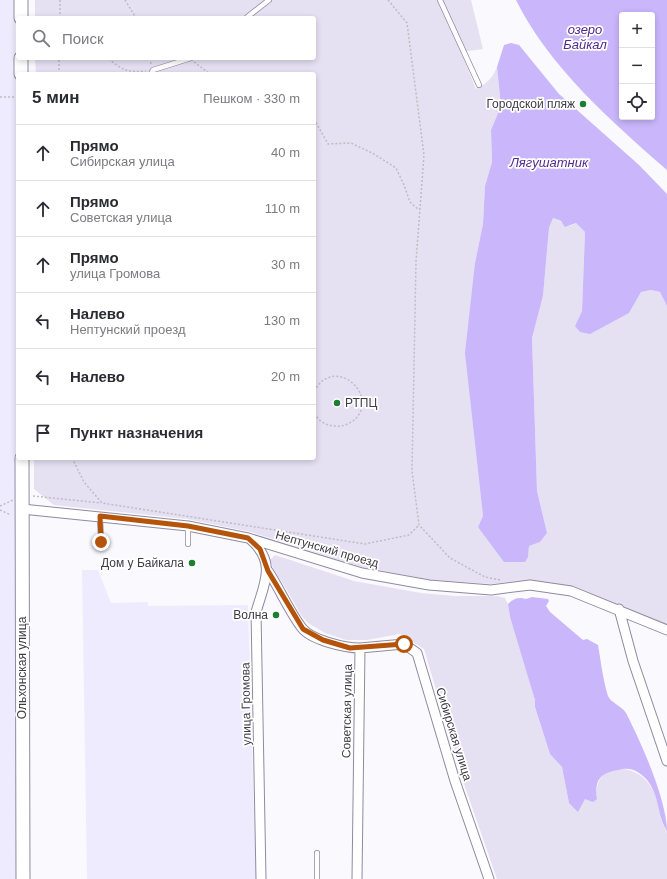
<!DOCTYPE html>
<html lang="ru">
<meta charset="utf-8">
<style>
:root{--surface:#fff;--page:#f7f7f7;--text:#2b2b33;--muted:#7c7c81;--line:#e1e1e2}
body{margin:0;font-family:Helvetica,sans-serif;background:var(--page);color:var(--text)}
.controls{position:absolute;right:12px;top:12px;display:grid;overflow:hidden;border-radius:4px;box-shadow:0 2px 6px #0003}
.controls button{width:36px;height:36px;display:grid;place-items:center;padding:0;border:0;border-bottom:1px solid var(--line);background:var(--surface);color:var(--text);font:20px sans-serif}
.stop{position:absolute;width:12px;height:12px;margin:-9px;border:3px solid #b45309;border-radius:50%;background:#fff}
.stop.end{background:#b45309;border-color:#fff;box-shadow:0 1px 4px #0008}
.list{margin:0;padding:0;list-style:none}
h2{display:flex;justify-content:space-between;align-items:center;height:52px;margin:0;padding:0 16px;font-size:17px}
h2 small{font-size:13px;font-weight:400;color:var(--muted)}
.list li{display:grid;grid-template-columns:26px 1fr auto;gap:12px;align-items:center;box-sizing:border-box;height:56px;padding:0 16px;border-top:1px solid var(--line)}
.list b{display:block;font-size:15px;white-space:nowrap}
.list p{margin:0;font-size:13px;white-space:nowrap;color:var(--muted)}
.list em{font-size:13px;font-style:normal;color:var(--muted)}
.icon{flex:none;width:22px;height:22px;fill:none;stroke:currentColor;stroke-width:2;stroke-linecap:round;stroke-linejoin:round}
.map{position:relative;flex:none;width:667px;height:879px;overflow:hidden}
.search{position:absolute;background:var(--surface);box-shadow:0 2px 6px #0003;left:16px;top:16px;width:300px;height:44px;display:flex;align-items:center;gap:10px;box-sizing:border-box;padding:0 14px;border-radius:4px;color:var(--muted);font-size:15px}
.panel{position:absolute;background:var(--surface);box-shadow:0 2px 6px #0003;left:16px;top:72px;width:300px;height:388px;border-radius:4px}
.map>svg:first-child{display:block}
.built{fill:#efebfe}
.green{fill:#e5e1f3}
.water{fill:#c9b6fb;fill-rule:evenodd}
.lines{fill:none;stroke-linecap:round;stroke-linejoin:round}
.lane-casing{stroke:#908aa1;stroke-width:6}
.street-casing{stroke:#908aa1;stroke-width:11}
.secondary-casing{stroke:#908aa1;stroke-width:15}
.path{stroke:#bebcc3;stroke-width:1.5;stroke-dasharray:2 2;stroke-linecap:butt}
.lane{stroke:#fff;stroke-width:4.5}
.street{stroke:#fff;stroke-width:9}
.secondary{stroke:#fff;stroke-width:13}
.route{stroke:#b45309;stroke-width:5}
.poi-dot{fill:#1b7e31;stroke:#fff;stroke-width:1.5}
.labels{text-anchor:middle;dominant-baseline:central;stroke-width:3.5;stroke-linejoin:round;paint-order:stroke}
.poi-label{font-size:12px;fill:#3e3b45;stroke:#fff;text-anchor:end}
.street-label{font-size:12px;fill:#3e3b45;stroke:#fff}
.water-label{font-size:13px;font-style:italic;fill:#4f2a8b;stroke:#fff}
</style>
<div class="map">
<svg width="667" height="879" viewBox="0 0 667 879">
<rect width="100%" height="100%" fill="#faf9fe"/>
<path class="built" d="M0 0H15L18 328 16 465 17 879H0Z
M82 570H98L111 603 148 602V606L248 605 256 879H87Z"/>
<path class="green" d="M35 0H471L483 49 461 52 476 89C487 83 492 79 497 67L501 106 491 130 492 162 485 186 483 224 475 263 470 397 483 516 478 527 528 557 529 546 540 542 547 533 537 491 532 338 543 296 549 228 553 218 570 226 576 223 585 232 582 311 575 326 629 313 641 292 651 290 660 292 667 306V625L574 587 529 580 491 584 432 580 362 567 251 532 187 519 54 505 34 489V458H314V74H36L35 58H314V18H35Z
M275 555 354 581 421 593 455 596H497L505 598 508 604 510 617 528 675 535 700V707L550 754 562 767 569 803 585 799H597C592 764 631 760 649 784 658 795 658 806 661 819 662 824 666 827 667 833 667 847 667 864 667 879H497L463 781 424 649 400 634 367 640H346L325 633 308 623 301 615 285 587 274 570 270 560Z"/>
<path class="water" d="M516 0H667V170C612 122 549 67 516 0ZM622 15H652V117H622Z
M511 43 519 45 559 94 639 165 667 194V306L660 292 651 290 641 292 629 313 590 334 580 332 575 326 582 311 585 232 576 223 565 227 561 221 553 218 549 228 543 296 532 338 537 491 547 533 540 542 529 546 528 557 525 562H504L478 527 483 516 465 353 475 263 483 224 485 186 492 162 491 130 501 106 497 67 504 45Z
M532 597 548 599 549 601 546 606 550 612 583 640 587 639 598 645C601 662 603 680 608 696 611 703 622 706 626 713 641 742 667 800 667 832 666 828 662 823 661 818 657 802 655 783 639 773 632 768 626 768 618 770 600 773 594 780 597 799L593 802 585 799 578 812 569 803 562 767 550 754 535 707V700L510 617 508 604C514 598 519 597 526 599Z"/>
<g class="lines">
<defs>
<path id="lane" d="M440 0 479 85
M246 18 269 0
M151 74 153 70 191 58
M100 516 101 542
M188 544V526
M317 879V853"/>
<path id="street" d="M22 509 188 526 248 538 362 573 429 585 491 590 530 585 571 591 667 630
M251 540C277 563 264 584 256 612L261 879
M268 571C280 589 289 611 302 628 311 640 345 648 360 648L357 879
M619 609 633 661 667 761
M360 648 404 644 417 653 455 781 489 879"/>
<path id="secondary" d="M21 0V18
M21 58V74
M22 458 23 879"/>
</defs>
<use href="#lane" class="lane-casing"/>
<use href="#street" class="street-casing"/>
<use href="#secondary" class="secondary-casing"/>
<path class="path" d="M125 0 136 18
M388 0 407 23 424 155 416 261 412 471 419 525 450 558 485 577 500 580
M60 18V0
M89 58H108C121 70 129 73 146 71
M150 58 151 64
M194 62 210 74
M59 74V58H82
M0 97H18
M314 119 328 144 351 143 374 154 396 168 404 185 410 202 419 210
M314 391C336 353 382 398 353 421 348 424 342 427 336 426 326 426 318 421 314 412
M72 458 84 482 102 503 365 544 409 535 419 525
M33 496 101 503
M0 506 13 500
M0 510 11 515"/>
<use href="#lane" class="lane"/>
<use href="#street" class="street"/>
<use href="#secondary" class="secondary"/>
</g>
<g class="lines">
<path class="route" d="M101 542 100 516 188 526 248 538 260 549 268 571 303 629 323 640 350 648 404 644"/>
</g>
<g class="poi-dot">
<circle cx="583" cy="104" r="4"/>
<circle cx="337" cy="403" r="4"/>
<circle cx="192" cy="563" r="4"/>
<circle cx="276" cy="615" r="4"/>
</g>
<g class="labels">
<g class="poi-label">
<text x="575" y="104">Городской пляж</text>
<text x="345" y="403" text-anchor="start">РТПЦ</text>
<text x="184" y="563">Дом у Байкала</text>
<text x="268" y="615">Волна</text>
</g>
<g class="street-label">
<text transform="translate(327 549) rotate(16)">Нептунский проезд</text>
<text transform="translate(22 668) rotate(-90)">Ольхонская улица</text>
<text transform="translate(246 704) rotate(-91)">улица Громова</text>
<text transform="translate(347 711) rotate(-89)">Советская улица</text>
<text transform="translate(454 734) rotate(73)">Сибирская улица</text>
</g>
<g class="water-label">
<text x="585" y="29">озеро<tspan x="585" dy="15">Байкал</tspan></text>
<text x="549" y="162">Лягушатник</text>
</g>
</g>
</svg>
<div class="controls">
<button>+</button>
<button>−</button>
<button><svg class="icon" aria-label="locate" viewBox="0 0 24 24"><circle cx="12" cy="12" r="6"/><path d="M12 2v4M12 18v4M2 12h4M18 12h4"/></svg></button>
</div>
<div class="stop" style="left:404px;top:644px"></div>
<div class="stop end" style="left:101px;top:542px"></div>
<div class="search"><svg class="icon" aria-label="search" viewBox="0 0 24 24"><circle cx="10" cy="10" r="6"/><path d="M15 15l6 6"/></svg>Поиск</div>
<section class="panel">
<h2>5 мин<small>Пешком · 330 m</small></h2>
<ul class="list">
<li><svg class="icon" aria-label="ahead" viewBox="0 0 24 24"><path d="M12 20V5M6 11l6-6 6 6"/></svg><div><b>Прямо</b><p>Сибирская улица</p></div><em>40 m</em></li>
<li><svg class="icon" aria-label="ahead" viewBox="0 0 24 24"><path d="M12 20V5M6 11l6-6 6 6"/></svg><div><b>Прямо</b><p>Советская улица</p></div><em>110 m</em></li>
<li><svg class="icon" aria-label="ahead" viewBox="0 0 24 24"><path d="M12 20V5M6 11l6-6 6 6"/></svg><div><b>Прямо</b><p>улица Громова</p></div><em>30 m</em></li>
<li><svg class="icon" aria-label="left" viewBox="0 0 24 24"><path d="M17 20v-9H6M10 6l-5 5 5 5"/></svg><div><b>Налево</b><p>Нептунский проезд</p></div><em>130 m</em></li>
<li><svg class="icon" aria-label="left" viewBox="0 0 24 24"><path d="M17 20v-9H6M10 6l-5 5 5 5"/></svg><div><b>Налево</b></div><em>20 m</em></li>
<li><svg class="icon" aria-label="arrive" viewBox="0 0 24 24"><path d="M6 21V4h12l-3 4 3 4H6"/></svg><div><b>Пункт назначения</b></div></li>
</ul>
</section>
</div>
